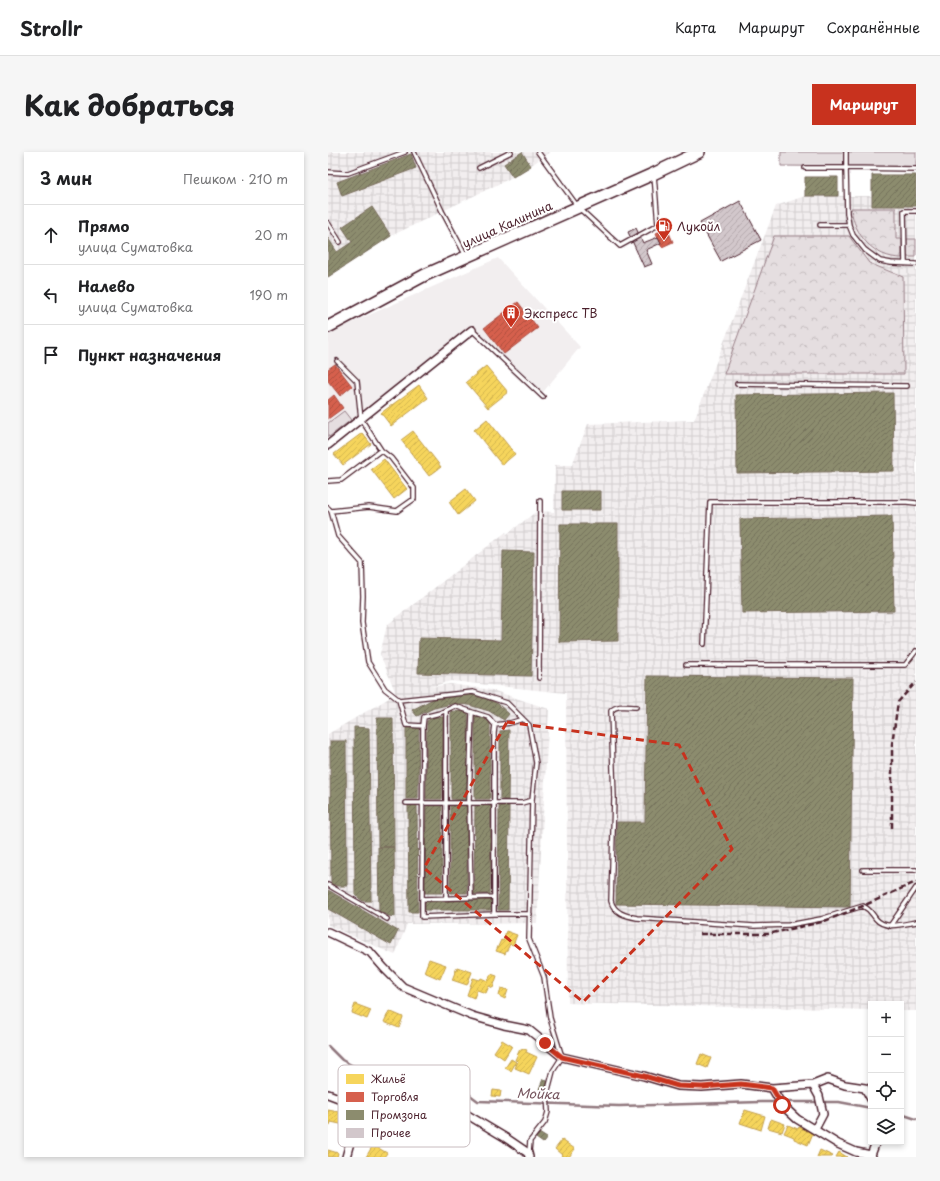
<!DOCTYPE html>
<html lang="ru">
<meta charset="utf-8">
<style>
:root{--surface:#fff;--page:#f6f6f6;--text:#202124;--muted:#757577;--line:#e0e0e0;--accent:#c8321e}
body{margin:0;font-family:"Playpen Sans",sans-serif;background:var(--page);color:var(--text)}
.controls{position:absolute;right:12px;bottom:12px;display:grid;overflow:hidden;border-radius:0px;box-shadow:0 2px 6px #0003}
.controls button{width:36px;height:36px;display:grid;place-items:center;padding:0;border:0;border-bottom:1px solid var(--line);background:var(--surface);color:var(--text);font:20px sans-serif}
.stop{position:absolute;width:12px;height:12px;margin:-9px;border:3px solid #c8321e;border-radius:50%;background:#fff}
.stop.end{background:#c8321e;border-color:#fff;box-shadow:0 1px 4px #0008}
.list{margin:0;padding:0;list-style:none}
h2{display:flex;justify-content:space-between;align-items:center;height:52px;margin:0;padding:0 16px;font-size:17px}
h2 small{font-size:13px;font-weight:400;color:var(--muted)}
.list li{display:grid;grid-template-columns:26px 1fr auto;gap:12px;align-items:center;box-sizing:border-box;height:60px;padding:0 16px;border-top:1px solid var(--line)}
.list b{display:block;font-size:15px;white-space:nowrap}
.list p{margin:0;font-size:13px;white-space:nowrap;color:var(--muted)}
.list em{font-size:13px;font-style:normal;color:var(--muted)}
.icon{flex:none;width:22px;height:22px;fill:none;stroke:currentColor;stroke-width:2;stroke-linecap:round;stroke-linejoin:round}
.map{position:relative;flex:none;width:588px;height:1005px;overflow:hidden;border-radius:0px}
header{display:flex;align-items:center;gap:24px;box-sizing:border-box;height:56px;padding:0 20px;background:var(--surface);border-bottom:1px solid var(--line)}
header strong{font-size:19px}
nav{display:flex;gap:22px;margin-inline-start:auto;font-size:14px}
.intro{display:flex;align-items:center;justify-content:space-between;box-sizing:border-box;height:96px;padding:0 24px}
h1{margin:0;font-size:28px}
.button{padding:10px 18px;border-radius:0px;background:var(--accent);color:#fff;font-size:14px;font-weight:700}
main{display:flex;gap:24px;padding:0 24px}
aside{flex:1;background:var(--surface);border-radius:0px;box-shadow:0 2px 6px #0003}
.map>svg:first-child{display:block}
.built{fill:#f2eeef}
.industrial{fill:url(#industrial-grid)}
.grass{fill:url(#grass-tufts);stroke:#987e86}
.forest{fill:url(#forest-crowns);stroke:#987e86}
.park{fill:#e5dee0;stroke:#987e86}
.homes{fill:url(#homes-hatch);stroke:#c29e4d}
.shops{fill:url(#shops-hatch);stroke:#ac4c43}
.industry{fill:url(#industry-hatch);stroke:#786b5a}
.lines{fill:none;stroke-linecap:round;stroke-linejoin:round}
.stream{stroke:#91787e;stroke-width:2.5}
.building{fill:url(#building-hatch);stroke:#4a1f2b}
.service-casing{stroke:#4a1f2b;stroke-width:6}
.minor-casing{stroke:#4a1f2b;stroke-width:10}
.primary-casing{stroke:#4a1f2b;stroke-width:14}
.service{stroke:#fff;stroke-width:3.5}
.minor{stroke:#fff;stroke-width:7}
.primary{stroke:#fff;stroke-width:11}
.rail{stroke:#4a1f2b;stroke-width:2.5;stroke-dasharray:6 3;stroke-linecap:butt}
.route{stroke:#c8321e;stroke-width:5}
.marked{fill:none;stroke:#c8321e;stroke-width:3;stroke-dasharray:8 5;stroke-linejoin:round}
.labels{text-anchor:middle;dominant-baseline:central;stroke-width:4;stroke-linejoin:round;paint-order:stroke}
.street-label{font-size:12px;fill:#4a1f2b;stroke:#fff}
.poi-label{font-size:12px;fill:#4a1f2b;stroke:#fff;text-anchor:start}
.water-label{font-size:13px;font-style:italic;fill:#74535c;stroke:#fff}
.key{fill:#fff;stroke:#c9bcbf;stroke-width:1}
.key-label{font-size:11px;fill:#4a1f2b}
</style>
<header>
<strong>Strollr</strong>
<nav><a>Карта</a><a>Маршрут</a><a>Сохранённые</a></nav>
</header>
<div class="intro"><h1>Как добраться</h1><a class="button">Маршрут</a></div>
<main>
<aside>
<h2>3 мин<small>Пешком · 210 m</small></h2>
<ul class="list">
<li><svg class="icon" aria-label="ahead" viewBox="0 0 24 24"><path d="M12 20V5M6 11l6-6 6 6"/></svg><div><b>Прямо</b><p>улица Суматовка</p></div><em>20 m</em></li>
<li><svg class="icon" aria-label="left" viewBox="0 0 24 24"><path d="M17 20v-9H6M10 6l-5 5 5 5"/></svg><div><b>Налево</b><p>улица Суматовка</p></div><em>190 m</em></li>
<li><svg class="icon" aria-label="arrive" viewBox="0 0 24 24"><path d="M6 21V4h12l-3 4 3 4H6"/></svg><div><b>Пункт назначения</b></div></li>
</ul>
</aside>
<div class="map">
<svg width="588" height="1005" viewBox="0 0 588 1005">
<defs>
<pattern id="industrial-grid" width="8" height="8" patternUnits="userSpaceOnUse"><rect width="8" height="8" fill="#f2eeef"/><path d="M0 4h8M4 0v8" fill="none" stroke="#d1cccd"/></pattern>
<pattern id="grass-tufts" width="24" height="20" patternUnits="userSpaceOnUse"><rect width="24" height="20" fill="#e5dee0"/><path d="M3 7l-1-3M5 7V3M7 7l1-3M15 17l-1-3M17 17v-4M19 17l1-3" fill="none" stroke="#c6bec0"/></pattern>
<pattern id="forest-crowns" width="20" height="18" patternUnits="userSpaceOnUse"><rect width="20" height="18" fill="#e5dee0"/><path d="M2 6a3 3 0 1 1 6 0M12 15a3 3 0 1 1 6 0" fill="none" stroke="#c6bec0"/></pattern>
<pattern id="homes-hatch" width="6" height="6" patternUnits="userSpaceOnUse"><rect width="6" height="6" fill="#f6d55c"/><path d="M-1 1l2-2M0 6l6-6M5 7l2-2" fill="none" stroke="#d4b650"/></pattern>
<pattern id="shops-hatch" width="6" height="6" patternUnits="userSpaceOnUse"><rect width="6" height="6" fill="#d6604d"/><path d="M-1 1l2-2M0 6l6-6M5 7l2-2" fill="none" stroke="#b04f40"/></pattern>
<pattern id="industry-hatch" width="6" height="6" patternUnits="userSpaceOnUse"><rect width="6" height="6" fill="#8c8c6e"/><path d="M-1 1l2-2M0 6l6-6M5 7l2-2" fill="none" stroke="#74725b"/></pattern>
<pattern id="building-hatch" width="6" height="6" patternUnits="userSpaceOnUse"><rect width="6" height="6" fill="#d2c7cb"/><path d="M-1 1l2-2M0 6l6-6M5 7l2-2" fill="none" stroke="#b6aaae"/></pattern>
</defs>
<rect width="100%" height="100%" fill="#fff"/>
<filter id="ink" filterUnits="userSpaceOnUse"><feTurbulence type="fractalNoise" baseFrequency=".025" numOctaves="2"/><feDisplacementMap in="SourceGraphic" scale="8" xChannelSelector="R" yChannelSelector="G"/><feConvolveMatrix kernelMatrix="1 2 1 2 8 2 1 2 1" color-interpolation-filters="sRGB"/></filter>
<g filter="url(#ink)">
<path class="built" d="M170 106 252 195 211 245 189 226 144 180 0 296V183L16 174Z"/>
<path class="industrial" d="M0 0H223L185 25 63 84 0 125Z
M477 44H588V859H573V852H543V858L240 851 238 541 123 529 102 535 122 532 164 538 221 557 209 771 79 772 67 803 0 773V582L68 542 52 502 59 473 178 380 179 382 209 359 226 360 227 313H244L260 272 366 268 448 54Z"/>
<path class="grass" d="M16 259 23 268 1 285 0 283V271Z"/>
<path class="forest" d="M523 56H568V87H574V106C546 106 526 83 523 56Z
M446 84H521L541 111 575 125 576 222H396Z
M579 87H588V105H579Z"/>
<path class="park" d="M453 0H588V15L453 14Z"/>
<path class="homes" d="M158 214 180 240 160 256 138 230Z
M91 233 100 246 63 274 53 261Z
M159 267 187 302 174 313 146 278Z
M85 279 113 315 101 324 73 288Z
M34 281 43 292 15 313 6 302Z
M56 307 79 337 66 347 43 317Z
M138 337 147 349 130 363 121 350Z
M178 779 189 783 185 793 182 792 177 802 168 799 173 788 175 789Z
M101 807 118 813 112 827 96 820Z
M129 815 144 820 139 833 124 828Z
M163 822 169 824 165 836 161 834 158 841 149 838 146 846 139 843 145 826 152 828 153 826 160 829Z
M173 836 180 838 177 847 171 844Z
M27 852 43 858 39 867 24 861Z
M61 859 75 865 71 876 56 870Z
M174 888 184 894 176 907 166 900Z
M192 897 194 898 195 897 199 898 198 900 209 905 201 922 187 916 190 909 187 908Z
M373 902 383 906 379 916 369 912Z
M183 907 188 910 183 919 177 916Z
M165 938 173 939 172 945 164 944Z
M13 954 25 956 21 974 3 970 2 973 0 972V958L11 960Z
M417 958 437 964 433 978 412 971Z
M443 967 457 972 454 980 440 976Z
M460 973 470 977 471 975 485 981 480 993 466 987V985L456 981Z
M234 988 247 997 241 1005H233L234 1003 227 997Z
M45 993 59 1001 56 1005H38Z
M0 998 10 1001 9 1005H0Z
M492 998 505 1004 504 1005H489Z
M511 1000 519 1005H508Z"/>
<path class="shops" d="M339 76 345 90 334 95 328 81Z
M190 150 210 176 176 202 156 176Z
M7 212 24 234 12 244 0 229V217Z
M6 243 15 256 0 267V248Z"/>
<path class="industry" d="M194 0 203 14 185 25 176 12Z
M83 2 88 16 14 44 9 30Z
M544 23H588V54H544Z
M477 25H510V44H477Z
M44 55 63 84 0 125V86L9 100 24 90 14 75Z
M565 241 566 319 409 321 408 243Z
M234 339H273V358H234Z
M564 364 566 459 414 461 412 367Z
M232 372H290V489L231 490Z
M175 399 206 400 203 524 90 521 91 486 173 488Z
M319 524 525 526 522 755 288 752 289 670H317Z
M141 542 162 548 170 552 181 562 176 568 161 559 141 553 131 552H123L106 556 89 564 84 558 107 546Z
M123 559 140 560 141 648 123 647Z
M147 563 162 569V647H147Z
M106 565H115L114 647H98L99 569Z
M49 566H65L66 695H50Z
M78 573H91L90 647H78Z
M26 575 41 576 43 749H35L27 743Z
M181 578 180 648 172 647V579Z
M2 589H18L19 734H11L3 732Z
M80 653H89L90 760H81Z
M98 653H114V741H97Z
M122 653H139V741H122Z
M147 653H163L162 742H146Z
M171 654H181L180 758H170Z
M50 695H66L67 765 61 764 51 759Z
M0 738 70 779 63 793 0 757Z
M97 747 163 748 164 758H97Z
M215 927 221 930 217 940 211 937Z
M211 981 219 986 215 991 208 986Z"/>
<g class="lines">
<path class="stream" d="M0 894 14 908 42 923 118 938 138 940 150 949 291 954 433 950H511L543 956
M573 962 588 967"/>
</g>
<path class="building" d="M412 49 433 88 393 109 372 71Z
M308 76 315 91 330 85 333 91 318 98 324 112 316 115 300 80Z"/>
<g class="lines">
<defs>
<path id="service" d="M86 0 114 59 138 104
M210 0 250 55 292 94 330 73 326 23
M518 0V16L588 17
M151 16 183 0
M477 16H518L519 61 521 73 525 83 537 98 552 109 563 111 588 112
M0 20 15 21H20L77 0
M0 71 12 90
M492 73H521
M577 112 576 59H588
M144 178 215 245
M9 209 29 229 33 267 53 298
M409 232 579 234
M0 329 13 328 53 298 63 306 86 336V347L69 359 41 355 3 359
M0 356 3 359 10 384 34 411 35 444 34 471 40 510 57 537 71 548 145 540 179 551 201 573 208 611 204 648 194 651H78
M376 492 382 350H579L588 351
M358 513H577L588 499
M211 526 212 349
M71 548 78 573 95 574
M308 555C300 555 289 552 283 559L286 646 283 749C286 761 298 764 309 766L426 774 461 773 493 767 535 754C543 758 543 761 548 767 557 778 576 772 588 770
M118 558V745
M144 560 160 565 167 573 166 581V762
M167 573 182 571 195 567
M535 718H588
M0 733 59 767
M143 745 141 648 144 560 127 554 112 561 96 565 95 574 94 747 166 745
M94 747V765L166 762H202
M562 774 588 736
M201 1000 202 989 217 970 220 960 219 942 225 919 234 905 222 866 216 825 201 787 204 648"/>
<path id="minor" d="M0 293 144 178
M0 780 42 800 56 816 75 835 144 864 176 873 201 878 234 905 316 924 350 934 374 935 413 932 444 936 454 953 469 967 510 992 528 1000 543 1003
M485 933 491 944 495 962 487 977
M444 936 485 933 500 927 517 933 537 936 543 947
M0 942 29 953 80 940 96 939 112 947 143 965 178 986 200 1001 201 1005
M18 1005 25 980 29 953
M544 1005 543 1003 548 990"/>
<path id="primary" d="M0 175 97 123 325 22 371 0"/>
</defs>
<use href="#service" class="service-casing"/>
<use href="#minor" class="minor-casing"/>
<use href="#primary" class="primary-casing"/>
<use href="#service" class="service"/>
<use href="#minor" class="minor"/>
<use href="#primary" class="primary"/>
<path class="rail" d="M564 676V592L570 550 588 530
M372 782H440L494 770 535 754 588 730"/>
</g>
</g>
<g class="lines" filter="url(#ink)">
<path class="route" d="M217 891 234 905 316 924 350 934 374 935 413 932 444 936 454 953"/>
</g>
<path class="marked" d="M179 570 351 593 404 697 255 850 96 716Z"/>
<defs>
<symbol id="fuel-pin" viewBox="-11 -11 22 30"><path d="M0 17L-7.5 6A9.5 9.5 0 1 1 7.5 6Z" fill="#c8321e" stroke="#fff"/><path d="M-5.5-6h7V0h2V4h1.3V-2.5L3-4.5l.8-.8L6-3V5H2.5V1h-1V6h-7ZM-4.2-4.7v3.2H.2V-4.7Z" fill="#fff"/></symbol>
<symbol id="building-pin" viewBox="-11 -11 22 30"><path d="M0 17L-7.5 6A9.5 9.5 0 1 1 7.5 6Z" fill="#c8321e" stroke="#fff"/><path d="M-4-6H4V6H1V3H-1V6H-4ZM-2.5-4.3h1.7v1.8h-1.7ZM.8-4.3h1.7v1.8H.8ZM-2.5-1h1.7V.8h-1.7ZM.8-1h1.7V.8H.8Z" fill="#fff"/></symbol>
</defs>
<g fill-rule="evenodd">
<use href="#fuel-pin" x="326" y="64" width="20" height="27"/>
<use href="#building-pin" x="173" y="151" width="20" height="27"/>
</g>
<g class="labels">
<g class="street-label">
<text transform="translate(179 72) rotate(-24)">улица Калинина</text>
</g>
<g class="poi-label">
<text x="349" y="74">Лукойл</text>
<text x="196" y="161">Экспресс ТВ</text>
</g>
<g class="water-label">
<text transform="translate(210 941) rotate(2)">Мойка</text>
</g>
</g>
<rect x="10" y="913" width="132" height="82" rx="6" class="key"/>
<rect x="18" y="922" width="18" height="10" fill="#f6d55c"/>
<rect x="18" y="940" width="18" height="10" fill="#d6604d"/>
<rect x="18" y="958" width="18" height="10" fill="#8c8c6e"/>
<rect x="18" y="976" width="18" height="10" fill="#d2c7cb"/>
<g class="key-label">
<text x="43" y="931">Жильё</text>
<text x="43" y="949">Торговля</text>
<text x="43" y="967">Промзона</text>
<text x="43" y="985">Прочее</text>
</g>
</svg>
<div class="controls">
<button>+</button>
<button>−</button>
<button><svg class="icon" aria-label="locate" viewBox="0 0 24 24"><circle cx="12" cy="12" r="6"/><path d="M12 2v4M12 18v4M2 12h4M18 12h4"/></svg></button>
<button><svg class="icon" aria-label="layers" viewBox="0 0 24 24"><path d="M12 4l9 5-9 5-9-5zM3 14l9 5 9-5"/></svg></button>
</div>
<div class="stop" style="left:454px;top:953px"></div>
<div class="stop end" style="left:217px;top:891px"></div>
</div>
</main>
